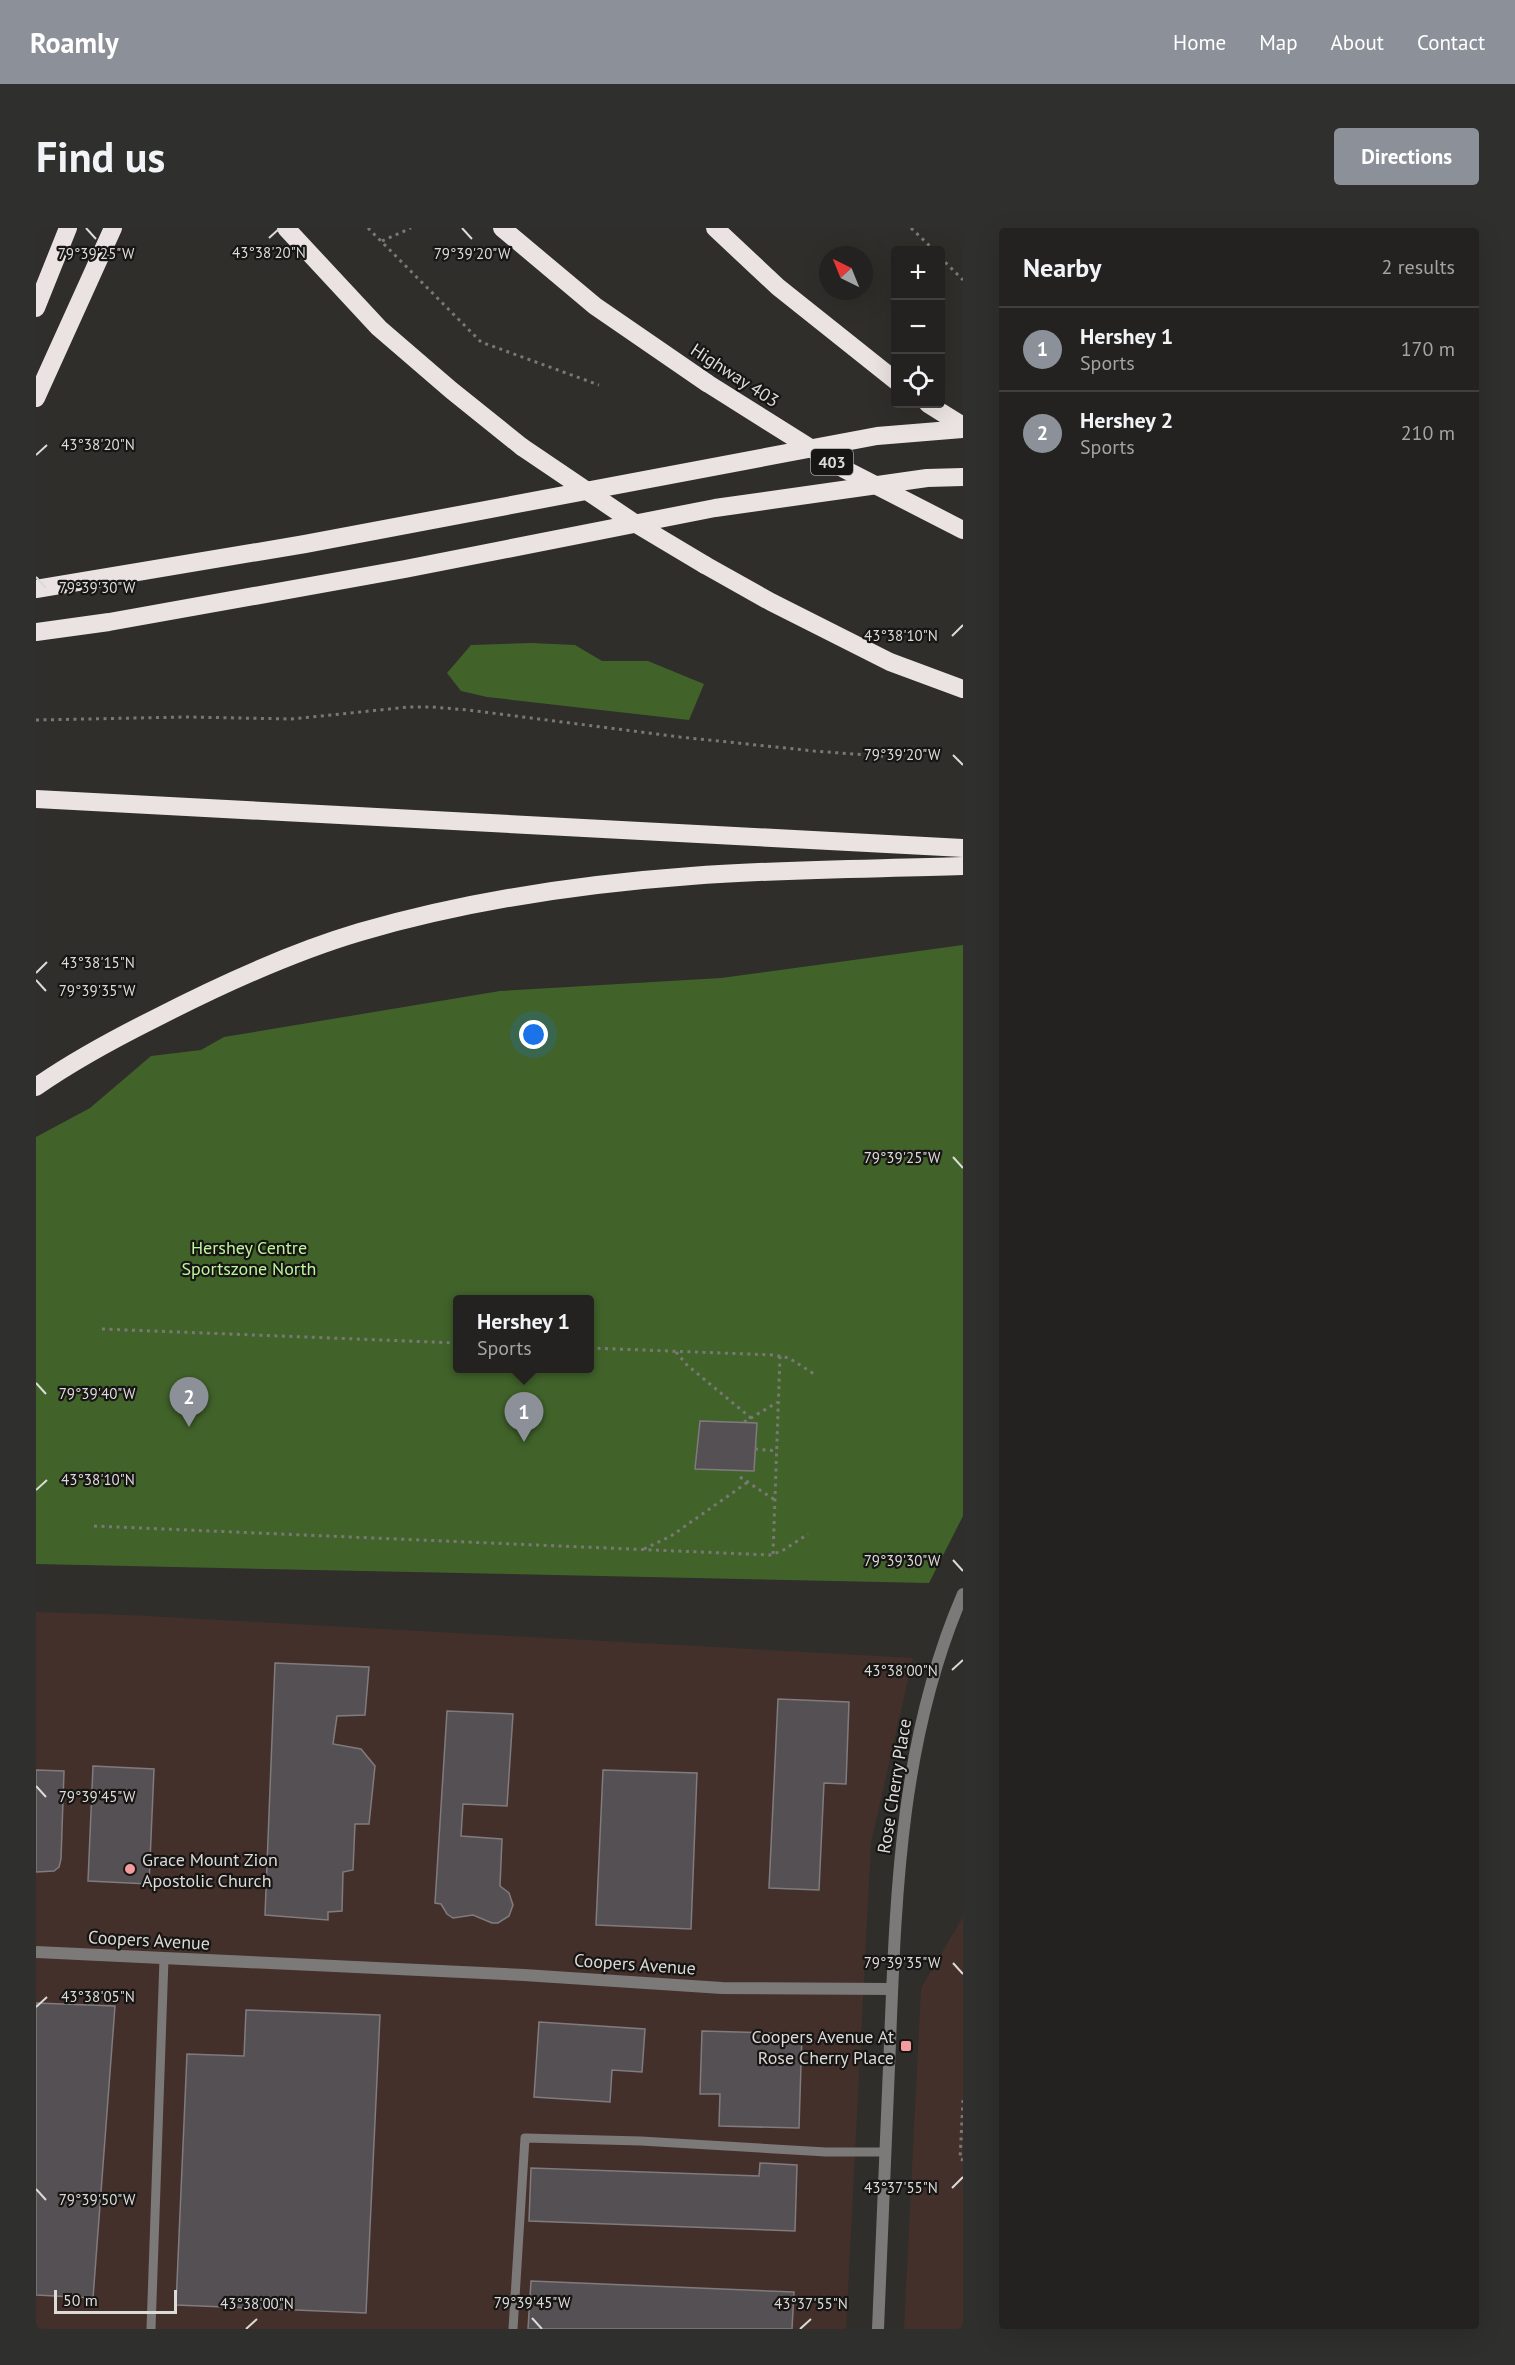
<!DOCTYPE html>
<meta charset="utf-8">
<style>
:root{--surface:#232220;--page:#2f2f2d;--text:#f1f3f6;--muted:#a3a4a5;--line:#403f3e;--accent:#8c9099}
body{margin:0;font-family:"PT Sans",sans-serif;background:var(--page);color:var(--text)}
.controls{position:absolute;right:18px;top:18px;display:grid;overflow:hidden;border-radius:6px;box-shadow:0 6px 24px #0002}
.controls button{width:54px;height:54px;display:grid;place-items:center;padding:0;border:0;border-bottom:2px solid var(--line);background:var(--surface);color:var(--text);font:30px sans-serif}
.compass{position:absolute;left:783px;top:18px;width:54px;height:54px;border-radius:50%;background:var(--surface);box-shadow:0 6px 24px #0002;rotate:317deg}
.scale{position:absolute;left:18px;bottom:15px;width:123px;box-sizing:border-box;padding-left:6px;border:3px solid #dcdbd8;border-top:0;font-size:16px;line-height:21px;white-space:nowrap;color:#dcdbd8;-webkit-text-stroke:4px #171614;paint-order:stroke}
.you{position:absolute;left:498px;top:807px;width:21px;height:21px;margin:-15px;border:4px solid #fff;border-radius:50%;background:#1a73e8;box-shadow:0 0 0 9px #1a73e833}
.badge{display:grid;place-items:center;width:39px;height:39px;border-radius:50%;background:var(--accent);color:#fff;font-size:20px;font-weight:700}
.pin{position:absolute;translate:-50% -50px;filter:drop-shadow(0 2px 3px #0008)}
.pin::after{content:'';position:absolute;top:32px;width:21px;height:18px;background:inherit;clip-path:polygon(0 0,100% 0,50% 100%)}
.popup{position:absolute;left:417px;top:1067px;width:141px;height:78px;box-sizing:border-box;display:grid;place-content:center;border-radius:6px;background:var(--surface);filter:drop-shadow(0 2px 4px #0005);font-size:20px;white-space:nowrap;color:var(--muted)}
.popup b{font-size:22px;color:var(--text)}
.popup::after{content:'';position:absolute;left:50%;top:100%;margin-left:-12px;border:12px solid transparent;border-top-color:var(--surface)}
.list{margin:0;padding:0;list-style:none}
h2{display:flex;justify-content:space-between;align-items:center;height:78px;margin:0;padding:0 24px;font-size:26px}
h2 small{font-size:20px;font-weight:400;color:var(--muted)}
.list li{display:grid;grid-template-columns:39px 1fr auto;gap:18px;align-items:center;box-sizing:border-box;height:84px;padding:0 24px;border-top:2px solid var(--line)}
.list b{display:block;font-size:22px;white-space:nowrap}
.list p{margin:0;font-size:20px;white-space:nowrap;color:var(--muted)}
.list em{font-size:20px;font-style:normal;color:var(--muted)}
.icon{flex:none;width:33px;height:33px;fill:none;stroke:currentColor;stroke-width:2;stroke-linecap:round;stroke-linejoin:round}
.map{position:relative;flex:none;width:927px;height:2101px;overflow:hidden;border-radius:6px}
header{display:flex;align-items:center;gap:36px;box-sizing:border-box;height:84px;padding:0 30px;background:var(--accent);color:#fff}
header strong{font-size:28px}
nav{display:flex;gap:33px;margin-inline-start:auto;font-size:21px}
.intro{display:flex;align-items:center;justify-content:space-between;box-sizing:border-box;height:144px;padding:0 36px}
h1{margin:0;font-size:42px}
.button{padding:15px 27px;border-radius:6px;background:var(--accent);color:#fff;font-size:21px;font-weight:700}
main{display:flex;gap:36px;padding:0 36px}
aside{flex:1;background:var(--surface);border-radius:6px;box-shadow:0 6px 24px #0002}
.map>svg:first-child{display:block}
.industrial{fill:#44302b}
.green{fill:#41632a;fill-rule:evenodd}
.building{fill:#555053;stroke:#807b7e;stroke-width:1.5}
.lines{fill:none;stroke-linecap:round;stroke-linejoin:round}
.path{stroke:#797874;stroke-width:3;stroke-dasharray:3 4.5;stroke-linecap:butt}
.lane{stroke:#7c7979;stroke-width:9}
.street{stroke:#7c7979;stroke-width:12}
.highway{stroke:#eae3e1;stroke-width:18}
.highway-bridge{stroke:#eae3e1;stroke-width:18}
.ticks{fill:none;stroke:#dcdbd8;stroke-width:2}
.poi-dot{fill:#f59b9d;stroke:#171614;stroke-width:2}
.labels{text-anchor:middle;dominant-baseline:central;stroke-width:4.5;stroke-linejoin:round;paint-order:stroke}
.shield{fill:#171614;stroke:#a1a09d;stroke-width:1.5}
.shield-label{font-size:16px;font-weight:bold;fill:#dcdbd8}
.street-label{font-size:18px;fill:#dcdbd8;stroke:#171614}
.park-label{font-size:18px;fill:#bdf79a;stroke:#171614}
.poi-label{font-size:18px;fill:#dcdbd8;stroke:#171614;text-anchor:start}
.ticks-label{font-size:15px;text-anchor:middle;fill:#dcdbd8;stroke:#171614;stroke-width:4.5;stroke-linejoin:round;paint-order:stroke}
</style>
<header>
<strong>Roamly</strong>
<nav><a>Home</a><a>Map</a><a>About</a><a>Contact</a></nav>
</header>
<div class="intro"><h1>Find us</h1><a class="button">Directions</a></div>
<main>
<div class="map">
<svg width="927" height="2101" viewBox="0 0 927 2101">
<rect width="100%" height="100%" fill="#2f2e2a"/>
<path class="industrial" d="M0 1384 93 1387 877 1430 835 1615 810 2101H0Z
M927 1689V2101H868L885 1760Z"/>
<path class="green" d="M495 415 539 417 566 433H612L668 456 653 492 451 469 425 463 411 445 435 417Z
M927 717V1288L893 1355 0 1336V909L54 880 115 828 165 822 188 809 464 763 685 750ZM422 1072H554V1140H422Z"/>
<path class="building" d="M664 1193 721 1195 718 1243 659 1241Z
M239 1435 333 1439 329 1487 301 1488 297 1516 325 1521 339 1538 333 1596H319L317 1642 307 1644 306 1683 292 1684V1692L229 1687Z
M742 1471 813 1474 810 1556 788 1555 783 1662 733 1660Z
M411 1483 477 1486 471 1578 427 1576 425 1608 466 1611 464 1658 473 1665 477 1677 473 1688 462 1695H456L437 1687 417 1690 411 1686 405 1676 399 1675Z
M57 1538 118 1541 113 1656 52 1653Z
M0 1542 28 1543 25 1631 23 1639 18 1643 0 1644Z
M567 1542 661 1545 655 1701 560 1697Z
M0 1775 79 1778 57 2070 0 2067Z
M210 1782 344 1787 330 2085 140 2077 151 1826 208 1828Z
M503 1794 609 1801 606 1844 576 1842 574 1874 498 1869Z
M666 1803 766 1806 763 1900 683 1898 684 1866H664Z
M724 1935 761 1937 759 2003 493 1993 495 1940 723 1948Z
M495 2053 758 2064 756 2101H492Z"/>
<g class="lines">
<path class="path" d="M332 0 445 114 563 157
M875 0 898 22
M346 13 375 0
M904 29 927 52
M0 492 151 489 255 491 373 479H396L432 482 644 509 778 523 856 529
M66 1101 422 1115
M554 1120 738 1127 753 1130 778 1146
M640 1124 651 1137 715 1190
M708 1194 742 1174
M719 1221 741 1223
M704 1249 739 1272
M58 1298 734 1327 746 1323 772 1306
M608 1321 635 1308 712 1254
M737 1326 744 1128
M927 1872 924 1931 927 1932"/>
<path class="lane" d="M115 2101 128 1731
M477 2101 489 1910 605 1913 790 1924H850"/>
<path class="street" d="M0 1724 488 1747 686 1760 856 1761
M842 2101C846 2006 850 1911 854 1815 860 1661 865 1509 927 1366"/>
<path class="highway" d="M250 0 343 100 415 162 486 219
M466 0 559 78 671 155
M679 0 742 59 860 153
M0 80 32 0
M0 170 77 0
M892 176 927 198
M669 337 735 374 854 434 927 461
M0 361 269 316 841 208 927 201
M0 404 73 394 369 341 679 280 891 250 927 249
M0 571 927 620
M0 859C37 833 78 811 118 791 184 757 253 725 324 704 431 673 544 656 655 648 745 641 836 641 927 638"/>
<path class="highway-bridge" d="M671 155 808 241 927 302
M486 219 597 294 669 337"/>
</g>
<path class="ticks" d="M50 0 60 11M426 0 436 11M233 10 244 0M0 227 11 217M0 349 10 360M916 408 927 397M917 527 927 537M0 745 11 734M0 752 10 763M917 929 927 940M0 1155 10 1166M0 1262 11 1252M917 1332 927 1343M916 1442 927 1432M0 1558 10 1569M917 1735 927 1746M0 1779 11 1769M916 1960 927 1949M0 1961 10 1972M496 2090 506 2101M210 2101 221 2091M764 2101 775 2091"/>
<g class="poi-dot">
<circle cx="94" cy="1641" r="6"/>
<rect x="864" y="1812" width="12" height="12" rx="3"/>
</g>
<g class="labels">
<rect class="shield" x="775" y="221" width="42" height="26" rx="4.5"/>
<g class="shield-label">
<text x="796" y="234">403</text>
</g>
<g class="street-label">
<text transform="translate(699 147) rotate(33)">Highway 403</text>
<text transform="translate(858 1558) rotate(-81)">Rose Cherry Place</text>
<text transform="translate(113 1712) rotate(3)">Coopers Avenue</text>
<text transform="translate(599 1736) rotate(4)">Coopers Avenue</text>
</g>
<g class="park-label">
<text x="213" y="1019">Hershey Centre<tspan x="213" dy="21">Sportszone North</tspan></text>
</g>
<g class="poi-label">
<text x="106" y="1631">Grace Mount Zion<tspan x="106" dy="21">Apostolic Church</tspan></text>
<text x="858" y="1808" text-anchor="end">Coopers Avenue At<tspan x="858" dy="21">Rose Cherry Place</tspan></text>
</g>
</g>
<g class="ticks-label">
<text x="233" y="30">43°38'20"N</text>
<text x="60" y="31">79°39'25"W</text>
<text x="436" y="31">79°39'20"W</text>
<text x="62" y="222">43°38'20"N</text>
<text x="61" y="365">79°39'30"W</text>
<text x="865" y="413">43°38'10"N</text>
<text x="866" y="532">79°39'20"W</text>
<text x="62" y="740">43°38'15"N</text>
<text x="61" y="768">79°39'35"W</text>
<text x="866" y="935">79°39'25"W</text>
<text x="61" y="1171">79°39'40"W</text>
<text x="62" y="1257">43°38'10"N</text>
<text x="866" y="1338">79°39'30"W</text>
<text x="865" y="1448">43°38'00"N</text>
<text x="61" y="1574">79°39'45"W</text>
<text x="866" y="1740">79°39'35"W</text>
<text x="62" y="1774">43°38'05"N</text>
<text x="865" y="1965">43°37'55"N</text>
<text x="61" y="1977">79°39'50"W</text>
<text x="496" y="2080">79°39'45"W</text>
<text x="221" y="2081">43°38'00"N</text>
<text x="775" y="2081">43°37'55"N</text>
</g>
</svg>
<div class="controls">
<button>+</button>
<button>−</button>
<button><svg class="icon" aria-label="locate" viewBox="0 0 24 24"><circle cx="12" cy="12" r="6"/><path d="M12 2v4M12 18v4M2 12h4M18 12h4"/></svg></button>
</div>
<svg class="compass" viewBox="-18 -18 36 36"><path d="M0-13l5 13h-10z" fill="#e53935"/><path d="M0 13l5-13h-10z" fill="#a3a4a5"/></svg>
<div class="scale">50 m</div>
<div class="you"></div>
<div class="pin badge" style="left:488px;top:1214px">1</div>
<div class="popup"><b>Hershey 1</b>Sports</div>
<div class="pin badge" style="left:153px;top:1199px">2</div>
</div>
<aside>
<h2>Nearby<small>2 results</small></h2>
<ul class="list">
<li><span class="badge">1</span><div><b>Hershey 1</b><p>Sports</p></div><em>170 m</em></li>
<li><span class="badge">2</span><div><b>Hershey 2</b><p>Sports</p></div><em>210 m</em></li>
</ul>
</aside>
</main>
